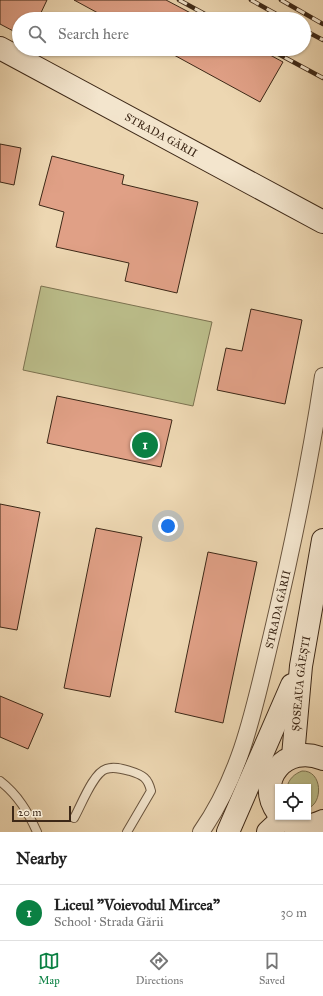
<!DOCTYPE html>
<meta charset="utf-8">
<style>
:root{--surface:#fff;--page:#f6f6f6;--text:#222;--muted:#767676;--line:#e0e0e0;--accent:#0b8043}
body{margin:0;font-family:"IM FELL Great Primer",serif;background:var(--page);color:var(--text)}
.controls{position:absolute;right:12px;bottom:12px;display:grid;overflow:hidden;border-radius:0px;box-shadow:0 1px 3px #0004}
.controls button{width:36px;height:36px;display:grid;place-items:center;padding:0;border:0;border-bottom:1px solid var(--line);background:var(--surface);color:var(--text);font:20px sans-serif}
.scale{position:absolute;left:12px;bottom:10px;width:59px;box-sizing:border-box;padding-left:4px;border:2px solid #3d2817;border-top:0;font-size:11px;line-height:14px;white-space:nowrap;color:#3d2817;-webkit-text-stroke:3px #f3e5cd;paint-order:stroke}
.you{position:absolute;left:168px;top:526px;width:14px;height:14px;margin:-10px;border:3px solid #fff;border-radius:50%;background:#1a73e8;box-shadow:0 0 0 6px #1a73e833}
.badge{display:grid;place-items:center;width:26px;height:26px;border-radius:50%;background:var(--accent);color:#fff;font-size:13px;font-weight:700}
.pin{position:absolute;translate:-50% -50%;border:2px solid #fff;box-shadow:0 1px 4px #0006}
.list{margin:0;padding:0;list-style:none}
h2{display:flex;justify-content:space-between;align-items:center;height:52px;margin:0;padding:0 16px;font-size:17px}
h2 small{font-size:13px;font-weight:400;color:var(--muted)}
.list li{display:grid;grid-template-columns:26px 1fr auto;gap:12px;align-items:center;box-sizing:border-box;height:56px;padding:0 16px;border-top:1px solid var(--line)}
.list b{display:block;font-size:15px;white-space:nowrap}
.list p{margin:0;font-size:13px;white-space:nowrap;color:var(--muted)}
.list em{font-size:13px;font-style:normal;color:var(--muted)}
.icon{flex:none;width:22px;height:22px;fill:none;stroke:currentColor;stroke-width:2;stroke-linecap:round;stroke-linejoin:round}
.map{position:relative;flex:none;width:323px;height:832px;overflow:hidden}
.search{position:absolute;background:var(--surface);box-shadow:0 1px 3px #0004;left:12px;right:12px;top:12px;height:44px;display:flex;align-items:center;gap:10px;box-sizing:border-box;padding:0 14px;border-radius:22px;color:var(--muted);font-size:15px}
.sheet{height:108px;background:var(--surface)}
nav{display:flex;justify-content:space-around;align-items:center;box-sizing:border-box;height:56px;border-top:1px solid var(--line);background:var(--surface);font-size:11px;color:var(--muted)}
nav a{display:grid;justify-items:center;gap:2px}
nav .on{color:var(--accent)}
.map>svg:first-child{display:block}
.green{fill:#bbbd8a;stroke:#7c7250}
.building{fill:#e0a086;stroke:#3d2817}
.lines{fill:none;stroke-linecap:round;stroke-linejoin:round}
.lane-casing{stroke:#69543e;stroke-width:10}
.street-casing{stroke:#69543e;stroke-width:18}
.secondary-casing{stroke:#3d2817;stroke-width:24}
.lane{stroke:#f3e5cd;stroke-width:8}
.street{stroke:#f3e5cd;stroke-width:16}
.secondary{stroke:#f3e5cd;stroke-width:22}
.rail-casing{stroke:#3d2817;stroke-width:4.5}
.rail{stroke:#f3e5cd;stroke-width:3;stroke-dasharray:9;stroke-linecap:butt}
.labels{text-anchor:middle;dominant-baseline:central;stroke-width:4;stroke-linejoin:round;paint-order:stroke}
.street-label{font-size:11px;fill:#3d2817;stroke:#f3e5cd}
</style>
<div class="map">
<svg width="323" height="832" viewBox="0 0 323 832">
<rect width="100%" height="100%" fill="#edd7b2"/>
<filter id="stains"><feTurbulence type="fractalNoise" baseFrequency=".005" numOctaves="4"/><feColorMatrix values="0 0 0 0 .2 0 0 0 0 .09 0 0 0 0 .02 0 0 0 .5 -.17"/></filter>
<radialGradient id="worn" r=".72"><stop offset=".6" stop-color="#630" stop-opacity="0"/><stop offset="1" stop-color="#630" stop-opacity=".3"/></radialGradient>
<path class="green" d="M41 286 212 322 193 406 23 370Z
M302 771C323 770 323 804 308 808V787H287C289 779 294 774 302 771Z"/>
<path class="building" d="M0 0H47L38 19H19V34L0 24Z
M74 0H166L202 19H109Z
M163 49H259L283 62 260 102Z
M0 144 21 148 14 185 0 182Z
M52 156 124 175 122 184 198 202 177 293 125 281 129 263 56 247 64 212 39 205Z
M251 309 302 320 285 404 217 390 226 348 242 351Z
M57 396 172 420 161 467 47 443Z
M0 504 40 512 17 630 0 627Z
M96 528 142 537 110 697 64 688Z
M208 552 257 562 223 723 175 712Z
M0 696 43 714 28 749 0 737Z"/>
<g class="lines">
<defs>
<path id="lane" d="M0 781C18 795 28 812 37 832
M74 818C81 806 93 773 106 769 114 766 123 769 130 771 143 775 148 778 151 791L127 832"/>
<g id="street">
<path id="s1" d="M201 832C243 772 255 704 272 634 292 549 310 463 323 376"/>
</g>
<g id="secondary">
<path id="s2" d="M0 48 323 222"/>
<path id="s3" d="M293 756 301 666 323 540"/>
<path d="M278 813C254 780 286 743 323 759"/>
<path d="M282 817C294 827 309 828 323 821"/>
<path d="M228 832 292 685"/>
<path d="M268 832 283 818"/>
</g>
</defs>
<use href="#lane" class="lane-casing"/>
<use href="#street" class="street-casing"/>
<use href="#secondary" class="secondary-casing"/>
<use href="#lane" class="lane"/>
<use href="#street" class="street"/>
<use href="#secondary" class="secondary"/>
<defs>
<path id="rail" d="M179 0 214 19
M251 0 285 19
M281 0 323 24
M304 30 323 40
M269 49 323 78"/>
</defs>
<use href="#rail" class="rail-casing"/>
<use href="#rail" class="rail"/>
</g>
<g class="labels">
<g class="street-label">
<text stroke="none"><textPath href="#s2" startOffset="183">STRADA GĂRII</textPath></text>
<text stroke="none"><textPath href="#s1" startOffset="237">STRADA GĂRII</textPath></text>
<text stroke="none"><textPath href="#s3" startOffset="73">ȘOSEAUA GĂEȘTI</textPath></text>
</g>
</g>
<rect width="100%" height="100%" filter="url(#stains)"/>
<rect width="100%" height="100%" fill="url(#worn)"/>
</svg>
<div class="controls">
<button><svg class="icon" aria-label="locate" viewBox="0 0 24 24"><circle cx="12" cy="12" r="6"/><path d="M12 2v4M12 18v4M2 12h4M18 12h4"/></svg></button>
</div>
<div class="scale">20 m</div>
<div class="you"></div>
<div class="pin badge" style="left:145px;top:445px">1</div>
<div class="search"><svg class="icon" aria-label="search" viewBox="0 0 24 24"><circle cx="10" cy="10" r="6"/><path d="M15 15l6 6"/></svg>Search here</div>
</div>
<section class="sheet">
<h2>Nearby<small></small></h2>
<ul class="list">
<li><span class="badge">1</span><div><b>Liceul &quot;Voievodul Mircea&quot;</b><p>School · Strada Gării</p></div><em>30 m</em></li>
</ul>
</section>
<nav>
<a class="on"><svg class="icon" aria-label="map" viewBox="0 0 24 24"><path d="M3 6l6-2 6 2 6-2v14l-6 2-6-2-6 2zM9 4v14M15 6v14"/></svg>Map</a>
<a><svg class="icon" aria-label="directions" viewBox="0 0 24 24"><path d="M12 3l9 9-9 9-9-9zM9 14v-3h6M13 9l2 2-2 2"/></svg>Directions</a>
<a><svg class="icon" aria-label="saved" viewBox="0 0 24 24"><path d="M7 4h10v16l-5-4-5 4z"/></svg>Saved</a>
</nav>
